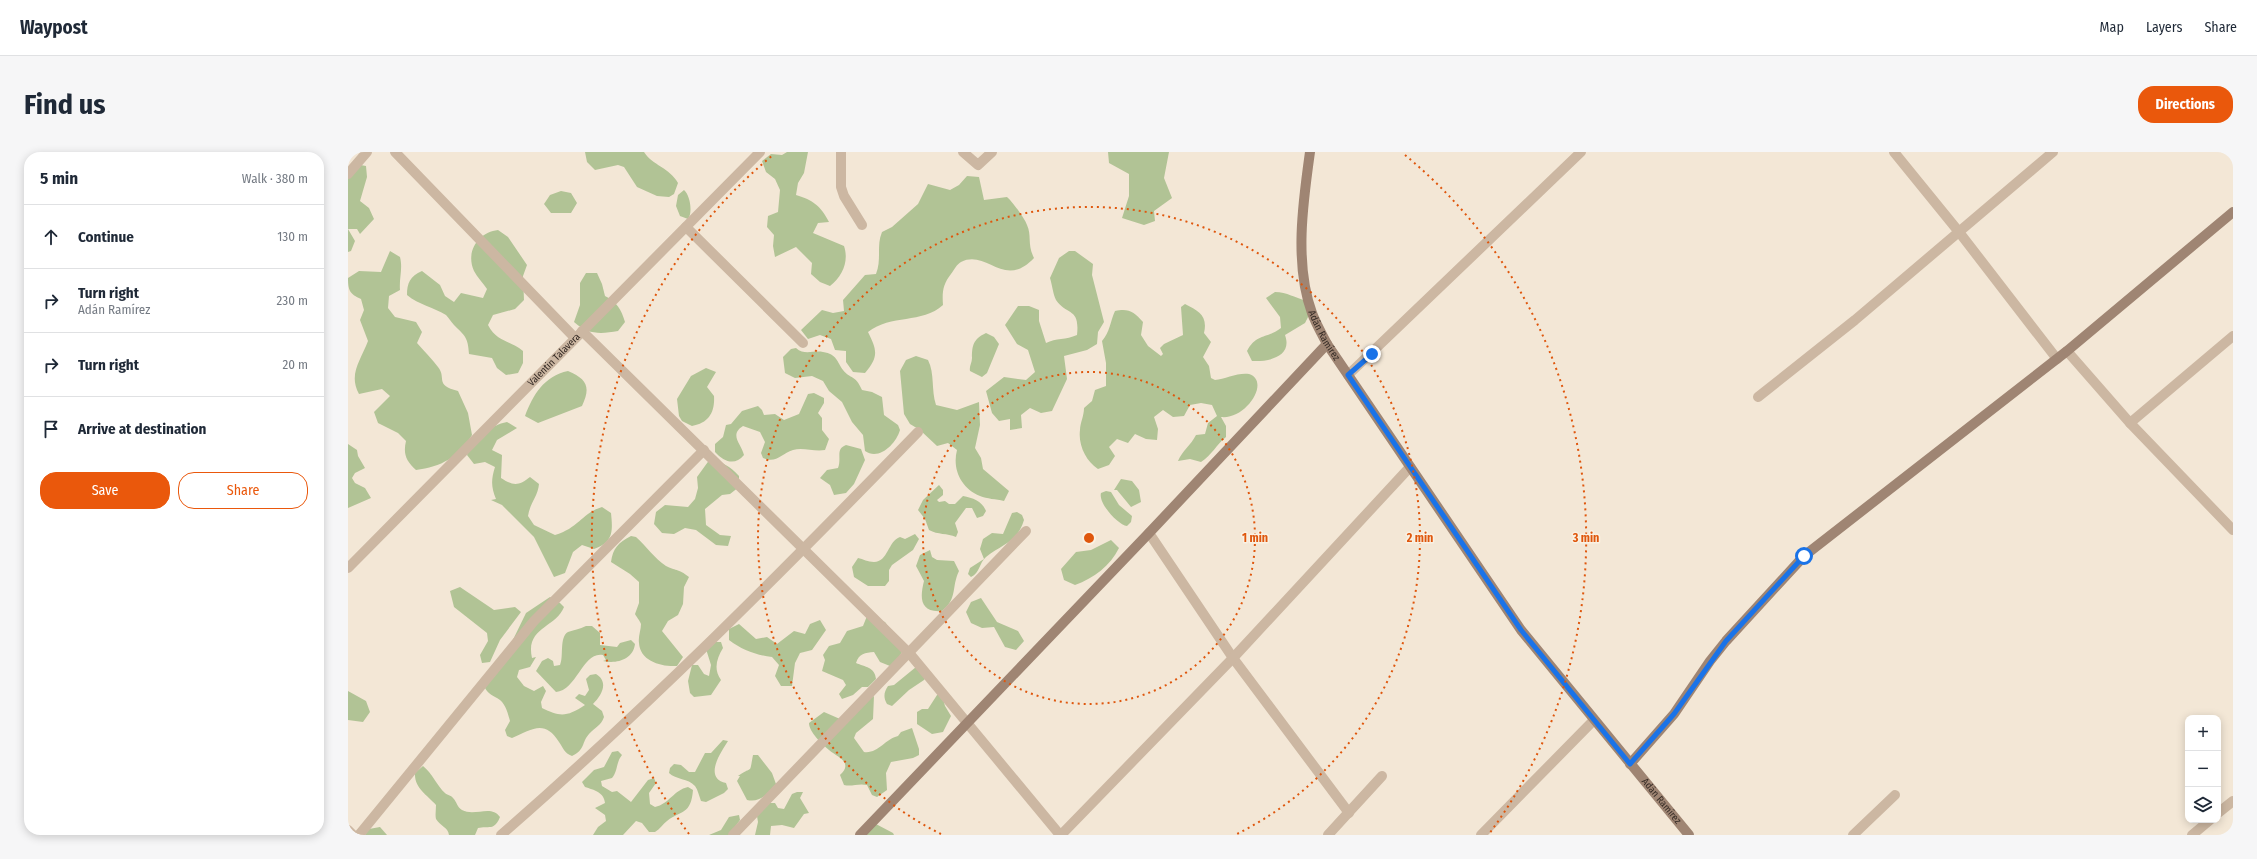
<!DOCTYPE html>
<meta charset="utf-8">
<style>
:root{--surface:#fff;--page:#f6f6f7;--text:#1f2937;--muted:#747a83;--line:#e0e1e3;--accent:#ea580c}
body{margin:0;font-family:"Fira Sans Condensed",sans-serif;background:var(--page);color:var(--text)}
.controls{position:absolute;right:12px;bottom:12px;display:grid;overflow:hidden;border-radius:8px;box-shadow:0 2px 10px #0003}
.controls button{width:36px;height:36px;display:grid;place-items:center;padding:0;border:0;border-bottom:1px solid var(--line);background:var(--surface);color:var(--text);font:20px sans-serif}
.stop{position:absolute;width:12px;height:12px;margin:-9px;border:3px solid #1a73e8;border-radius:50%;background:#fff}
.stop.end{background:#1a73e8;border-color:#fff;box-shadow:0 1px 4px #0008}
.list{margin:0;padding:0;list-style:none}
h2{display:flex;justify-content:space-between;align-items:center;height:52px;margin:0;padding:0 16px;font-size:17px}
h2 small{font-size:13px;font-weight:400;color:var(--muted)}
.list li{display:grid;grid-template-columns:26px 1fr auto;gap:12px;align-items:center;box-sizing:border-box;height:64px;padding:0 16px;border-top:1px solid var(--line)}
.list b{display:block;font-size:15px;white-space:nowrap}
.list p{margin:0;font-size:13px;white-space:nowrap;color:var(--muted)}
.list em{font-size:13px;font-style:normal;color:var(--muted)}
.actions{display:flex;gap:8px;padding:12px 16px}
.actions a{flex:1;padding:9px 0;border:1px solid var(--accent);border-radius:16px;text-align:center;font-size:14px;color:var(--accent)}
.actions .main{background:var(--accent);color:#fff}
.icon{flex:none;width:22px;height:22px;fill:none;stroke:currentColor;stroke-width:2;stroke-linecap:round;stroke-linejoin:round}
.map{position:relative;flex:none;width:1885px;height:683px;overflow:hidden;border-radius:16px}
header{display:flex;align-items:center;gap:24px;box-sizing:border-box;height:56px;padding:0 20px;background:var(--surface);border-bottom:1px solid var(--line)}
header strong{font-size:19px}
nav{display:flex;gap:22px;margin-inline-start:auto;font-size:14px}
.intro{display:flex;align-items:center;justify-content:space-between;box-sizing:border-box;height:96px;padding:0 24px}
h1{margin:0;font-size:28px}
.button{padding:10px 18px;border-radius:16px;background:var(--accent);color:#fff;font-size:14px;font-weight:700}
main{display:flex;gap:24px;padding:0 24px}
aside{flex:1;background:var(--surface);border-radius:16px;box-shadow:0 2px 10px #0003}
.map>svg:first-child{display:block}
.green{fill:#b1c395}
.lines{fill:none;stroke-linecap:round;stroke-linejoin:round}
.street{stroke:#ccb7a2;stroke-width:10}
.secondary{stroke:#9f8573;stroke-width:10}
.route{stroke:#1a73e8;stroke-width:5}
.ring{fill:none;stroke:#df570d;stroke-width:2;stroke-dasharray:2 4}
.labels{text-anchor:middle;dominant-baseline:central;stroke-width:3;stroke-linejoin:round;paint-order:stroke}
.street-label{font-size:10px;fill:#352b25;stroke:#faf1e3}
.centre{fill:#df570d;stroke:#faf1e3;stroke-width:2}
.ring-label{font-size:12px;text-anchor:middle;font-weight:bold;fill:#df570d;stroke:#faf1e3;stroke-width:3;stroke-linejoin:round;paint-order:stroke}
</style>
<header>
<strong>Waypost</strong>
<nav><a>Map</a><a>Layers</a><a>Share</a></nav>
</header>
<div class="intro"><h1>Find us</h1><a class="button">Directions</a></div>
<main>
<aside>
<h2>5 min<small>Walk · 380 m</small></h2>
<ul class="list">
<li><svg class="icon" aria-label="ahead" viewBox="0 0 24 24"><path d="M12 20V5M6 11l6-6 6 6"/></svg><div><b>Continue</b></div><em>130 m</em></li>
<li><svg class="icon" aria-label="right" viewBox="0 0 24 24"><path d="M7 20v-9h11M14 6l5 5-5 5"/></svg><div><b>Turn right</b><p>Adán Ramírez</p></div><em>230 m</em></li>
<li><svg class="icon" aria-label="right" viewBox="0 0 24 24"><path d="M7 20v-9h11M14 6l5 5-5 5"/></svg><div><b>Turn right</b></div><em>20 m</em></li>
<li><svg class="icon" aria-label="arrive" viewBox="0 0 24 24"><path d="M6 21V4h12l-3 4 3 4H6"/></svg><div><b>Arrive at destination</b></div></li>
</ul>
<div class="actions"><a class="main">Save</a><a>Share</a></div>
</aside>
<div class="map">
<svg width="1885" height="683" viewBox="0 0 1885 683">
<rect width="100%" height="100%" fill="#f3e7d6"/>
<path class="green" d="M237 0H296C304 13 322 16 330 31L326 42 321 45 309 44 289 35 276 15 270 13 247 18 239 10Z
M439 0H460L456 21 450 31 448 43C465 48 473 54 481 70L470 71 465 81 496 94C501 109 495 124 482 134L472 130 463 122 464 111 448 95 427 105 425 94 426 83 419 75 420 64 430 60 432 38 427 27 418 20 414 9 423 2 434 3Z
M760 0H821L816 26 824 46 806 59 807 69 796 73 774 66 781 44V22L761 11Z
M7 12 18 14 19 25 12 49 21 56 26 67 12 82 9 77H0V15Z
M619 24 631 25 636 48 659 45C664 49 677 67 679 73 684 84 679 92 686 106 656 138 639 97 613 110 609 112 606 118 603 122 595 132 594 140 595 153 574 172 543 162 520 180 529 198 531 205 517 221L505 220 498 210V199L487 198 483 187 472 183 460 187 453 178 474 158 485 161 496 159 495 148 517 123 528 122C534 107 528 94 534 80L544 75 570 52 580 32 602 38 611 33Z
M336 38C342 43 345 60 340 67L332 64 328 54 330 43Z
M213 39 223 41 229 51 223 61H203L196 52 202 43Z
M0 77 7 89 3 99 0 100Z
M150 78 160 85 179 113 175 124 176 148 167 157 145 163 140 173C149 190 161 188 175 199V211L170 221 158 223 149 216 144 206 121 202C120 185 117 184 106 173 103 170 101 166 98 163 85 155 71 153 59 143 59 131 62 124 74 119L92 133 97 144 106 150 113 141 135 146 139 137C135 131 129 125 126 119 117 99 131 80 150 78Z
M42 99 52 105C55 117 51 126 52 138L41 144 40 156 47 165 68 170 74 180 69 191C76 199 84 207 90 215 99 226 86 233 110 239L120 261 124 283C111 305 93 315 68 318 58 309 55 302 58 289L50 281 30 271 26 260 42 244 34 237 11 242C0 222 13 208 20 189L12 168 16 158 13 147C2 142 0 139 0 126L11 119 33 120Z
M721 99H727L745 112 744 123 756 170 750 180 749 192 739 198 716 204 719 227 704 259 693 261 682 256 673 263 674 276 662 278V267L651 269 644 261 638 239 656 225 678 228 687 220 680 198 669 192 657 173 670 154H681L691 158V169L698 191C708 186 718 188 729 183 732 155 719 164 708 148 705 142 704 132 702 126L711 106Z
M238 121H249L254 132 257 144C269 150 273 157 277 170L270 179C253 182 240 183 226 170L232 153V131Z
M927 140C939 140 947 146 959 149L962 161 957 171 937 183C945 205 920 210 904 209L899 199C909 181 919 187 933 176L932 165 918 146Z
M837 152C851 159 860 164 856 181L863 190 855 205 861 214 863 226 867 228C877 227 891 220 901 222 923 229 898 268 873 265L878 274V285C868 293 864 303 853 310L842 307 830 309C834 299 843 293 848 283L857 282 860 271 869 264 864 253 853 251 842 253 836 264 825 265 815 258 806 265 810 277 809 288 798 287 787 282 780 291 769 287 761 295 767 304 761 313 750 317C738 309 730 293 732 278 732 271 736 264 736 256L744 249 747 238 758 234V211L754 189C762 180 762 170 767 159 781 156 786 160 795 170L793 183 800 194 813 204 815 202 812 196 816 192 835 183 833 155Z
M638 181 646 185 651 192 639 221 634 225 622 219C621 214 624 211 624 206 624 194 625 187 638 181Z
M448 196C457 204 465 198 475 200 489 202 489 210 495 218 503 228 507 222 514 238L524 240 534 245 536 263 550 273 552 278C548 292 531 309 517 299L515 283 504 270 494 250 481 239 475 229 464 224 447 226 437 221 435 205 443 197Z
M568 204 580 208C587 222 583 238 588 253L609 258 631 250 632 273 627 296 633 306 635 317 661 339 656 349C648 347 639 347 632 344 613 336 604 317 609 298L600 291 589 294 572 278 562 272 556 262 552 219 558 208Z
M358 216 368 220 359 235 366 244C367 260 361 271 344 274L334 269 331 264 329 247 343 224Z
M220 219C239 227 243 235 234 254L190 271 177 264C185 243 196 224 220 219Z
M466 241 476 246V251L470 261 474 266V278L481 287 477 298C466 300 455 295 445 298 433 302 428 312 415 306L413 301 417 290 412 280 395 274C381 283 393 291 396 303 387 314 376 310 367 300V292L375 285 378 273 383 272 394 259 410 254 414 258 416 263 427 262 436 268 451 262 460 242Z
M159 270 169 276 149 288 144 298 154 303 153 326C165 334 171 334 182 325L191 332C190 344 182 351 180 364L186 373 207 383C231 376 234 361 254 355L263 361C265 380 265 390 246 397L234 393 225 400 217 421 206 425 186 385 154 353 143 348 148 347C143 335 143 328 147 315L137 310 126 312 119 303C125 287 143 273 159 270Z
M0 292 9 298 10 304 17 316 7 321 4 326 7 331 17 336 23 346 0 356Z
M498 293 513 297 517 308 506 332 498 341 486 343 482 333 472 326 479 318 490 316C494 306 487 297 498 293Z
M362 307C374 310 382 314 391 324V335L382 342 374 343 357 357 358 373 372 383 383 384 380 394 368 393 348 378 337 376 326 382 314 381 306 372 308 360 317 353 340 355 347 347 350 336 349 325Z
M773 327 784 329 791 338 793 350 783 355 769 338H766Z
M591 333 595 338V343L589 348 591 350 597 349 601 352H607L615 344C625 346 634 349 638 359L635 364 629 366 624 356H618L607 371 610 380 608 385C599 381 590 383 581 378L577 367 570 358 575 348Z
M758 339 763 340 771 353 784 364 783 370 779 374C770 373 750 351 753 341Z
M669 360 674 363 676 368C669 391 654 392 638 405 631 411 632 421 623 425L620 422 622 416 636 407 632 397 635 387 644 381 655 382 664 361Z
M567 382 571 387 565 398 544 413 541 418V429L537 434H520L506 425 504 415 510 406C515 407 520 410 526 410 540 410 540 389 552 385L557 387Z
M283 384 288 385C298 394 307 407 318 414 327 419 330 416 341 425L336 435 335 452 330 463 320 469 314 479 335 505 329 514C313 515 292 509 291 491 290 485 293 478 293 472 292 469 288 464 287 462L291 451V430L282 422 263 410C265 396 270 391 283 384Z
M763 388 771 396C762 414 746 426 727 433L716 428 713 417 728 400 743 398Z
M582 398 584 405 589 408 606 409 611 419C603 436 610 446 594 459 571 461 572 445 576 429L568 414 572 403Z
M112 435 146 458 167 455 173 460 152 488 142 510 134 511 132 503 140 489 139 481 106 455 102 439Z
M202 445 212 451 216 455C208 476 177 475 184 506L188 505 182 515 171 518 169 525 176 534 186 539 195 534 198 539 193 550 194 556C212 565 219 565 237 553L227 546 231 542 237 544 241 538 238 527 242 523 248 522C261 530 254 543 245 552L254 559 256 565C253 574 247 575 241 582 233 591 238 597 224 604 216 601 216 597 211 590 197 567 184 577 164 586L159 584 157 578 162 569C160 562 158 553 152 548 145 543 140 543 136 534L160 498 178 461Z
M633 446 649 470 670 479 676 489 668 498 657 495 646 475 634 476 623 471 618 460 623 450Z
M519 464 537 470 556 497 547 511 542 514 532 510 526 500C517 501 511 501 508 511 517 515 527 515 528 527L520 535H514L505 543 494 547 491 542 498 533 495 528 474 519 477 508 475 503 481 494 492 491 499 479 515 474Z
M472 468 478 478 464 498 452 501 447 511 444 534H433L427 524 431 513 424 505C408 503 394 498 381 488V477L391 472 408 487 419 485 429 492 446 479 457 482 462 472Z
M238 474H244L252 481V493L269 495 272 491 283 488 287 492C285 508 268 512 255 509L258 508 255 503C235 499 229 538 208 540L188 519 194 509 200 506 205 509 206 514 212 513C216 505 211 485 220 480 225 478 232 477 238 474Z
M367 490H373L375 496C369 506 365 517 373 528L363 543 346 545 342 541 340 529 344 513H350L356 522 361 524 363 513 358 497Z
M568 515 579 524 576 528 561 538 544 554 539 552C535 545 536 540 540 534L546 533Z
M0 539 18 549 22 560 15 570 0 568Z
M593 540 597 554 603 564 595 580 584 582 569 572V560L574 557H580L589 543Z
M526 544 525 567 508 581 506 586 516 600C530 602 537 587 550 584L553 580 564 576 571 597V603L565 606 543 610 538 621 539 638 529 645 524 643 519 633C510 631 504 635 496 633L492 623C506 610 489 605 481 598 474 592 461 580 461 571L476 560 492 567Z
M375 588 380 589C373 600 355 626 378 631L380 637 376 641 358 650 353 649C351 644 350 638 347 634 340 626 328 628 321 621L322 616 326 612 333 613 341 620H347L357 601H363Z
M270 599 274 603C268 610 270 619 264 626L253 629 254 634 264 640 269 639 283 650 300 628 306 626 308 631 301 641 302 652 307 655C321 652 326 638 340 635L345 638C343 663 333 658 319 669 315 672 312 677 307 680H301L294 671 288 669 275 683H245L250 675 258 669 257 663 247 656 257 651C256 640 246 638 237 635L234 630 246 618 256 615 264 600Z
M405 603H410L424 621 428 632C420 641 413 651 399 648L389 629 392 624H390C405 613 401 624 405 603Z
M75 614C84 621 90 635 97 641 99 643 103 643 105 646 109 650 109 655 114 658 127 665 143 652 152 665 146 680 140 673 130 676L127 683H101C100 675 92 674 88 667 87 663 88 658 88 653 79 643 66 636 67 621Z
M449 640H455L452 646 461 661 456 662 446 676 434 673 423 674 422 683H407L410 670 409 664 421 651H427L430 656 436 657 444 642Z
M391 663 392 668 381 683H361L373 678 381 665Z
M526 671 545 681 546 683H514Z
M32 675 39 683H17L21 677Z"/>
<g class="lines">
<g class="street">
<path d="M47 0 227 186"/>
<path d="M493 0V35L496 44 514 73"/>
<path d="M615 0 630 13 644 0"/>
<path d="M1546 0 1611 80 1709 207"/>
<path d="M0 22 19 0"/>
<path d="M338 75 455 191"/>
<path d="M234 179 562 502 712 683"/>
<path d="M1719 199 1782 271 1885 378"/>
<path d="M1000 223 1233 0"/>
<path d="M1410 245 1507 168 1705 0"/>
<path d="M1782 271 1885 184"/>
<path d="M801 381 885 506 1001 661"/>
<path id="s1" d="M0 416 412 0"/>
<path d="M1870 661 1885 649"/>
<path d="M0 678 5 683"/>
<path d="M11 683 186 469 356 298"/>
<path d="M153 683C299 556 435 419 570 280"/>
<path d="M385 683 678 379"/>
<path d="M713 683 885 506 1062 315"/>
<path d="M980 683 1034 624"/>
<path d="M1133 683 1246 568"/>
<path d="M1505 683 1547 643"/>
<path d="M1844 683 1862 668"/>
</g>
<g class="secondary">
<path id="s2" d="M962 0C955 50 946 112 964 161 968 172 974 182 979 192L1173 478 1341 683"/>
<path d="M1282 612 1326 562 1362 509 1378 489 1456 404 1719 199 1885 60"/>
<path d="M512 683 801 381 979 192"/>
</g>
</g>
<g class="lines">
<path class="route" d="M1024 202 1000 223 1173 478 1282 612 1326 562 1378 489 1456 404"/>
</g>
<g class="ring">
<circle cx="741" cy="386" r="166"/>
<path d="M593 682A331 331 0 1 1 889 682"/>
<path d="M341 682A497 497 0 0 1 425 3M1057 3A497 497 0 0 1 1141 682"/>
</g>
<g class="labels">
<g class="street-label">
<text stroke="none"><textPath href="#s2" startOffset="188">Adán Ramírez</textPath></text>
<text stroke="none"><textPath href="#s1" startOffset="293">Valentin Talavera</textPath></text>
<text stroke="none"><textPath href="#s2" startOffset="764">Adán Ramírez</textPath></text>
</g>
</g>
<circle cx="741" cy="386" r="6" class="centre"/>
<g class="ring-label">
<text x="907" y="390">1 min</text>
<text x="1072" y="390">2 min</text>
<text x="1238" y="390">3 min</text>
</g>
</svg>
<div class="controls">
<button>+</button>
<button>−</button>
<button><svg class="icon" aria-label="layers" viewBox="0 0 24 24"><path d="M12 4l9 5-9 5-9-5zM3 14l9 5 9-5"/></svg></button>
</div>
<div class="stop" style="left:1456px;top:404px"></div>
<div class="stop end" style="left:1024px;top:202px"></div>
</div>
</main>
